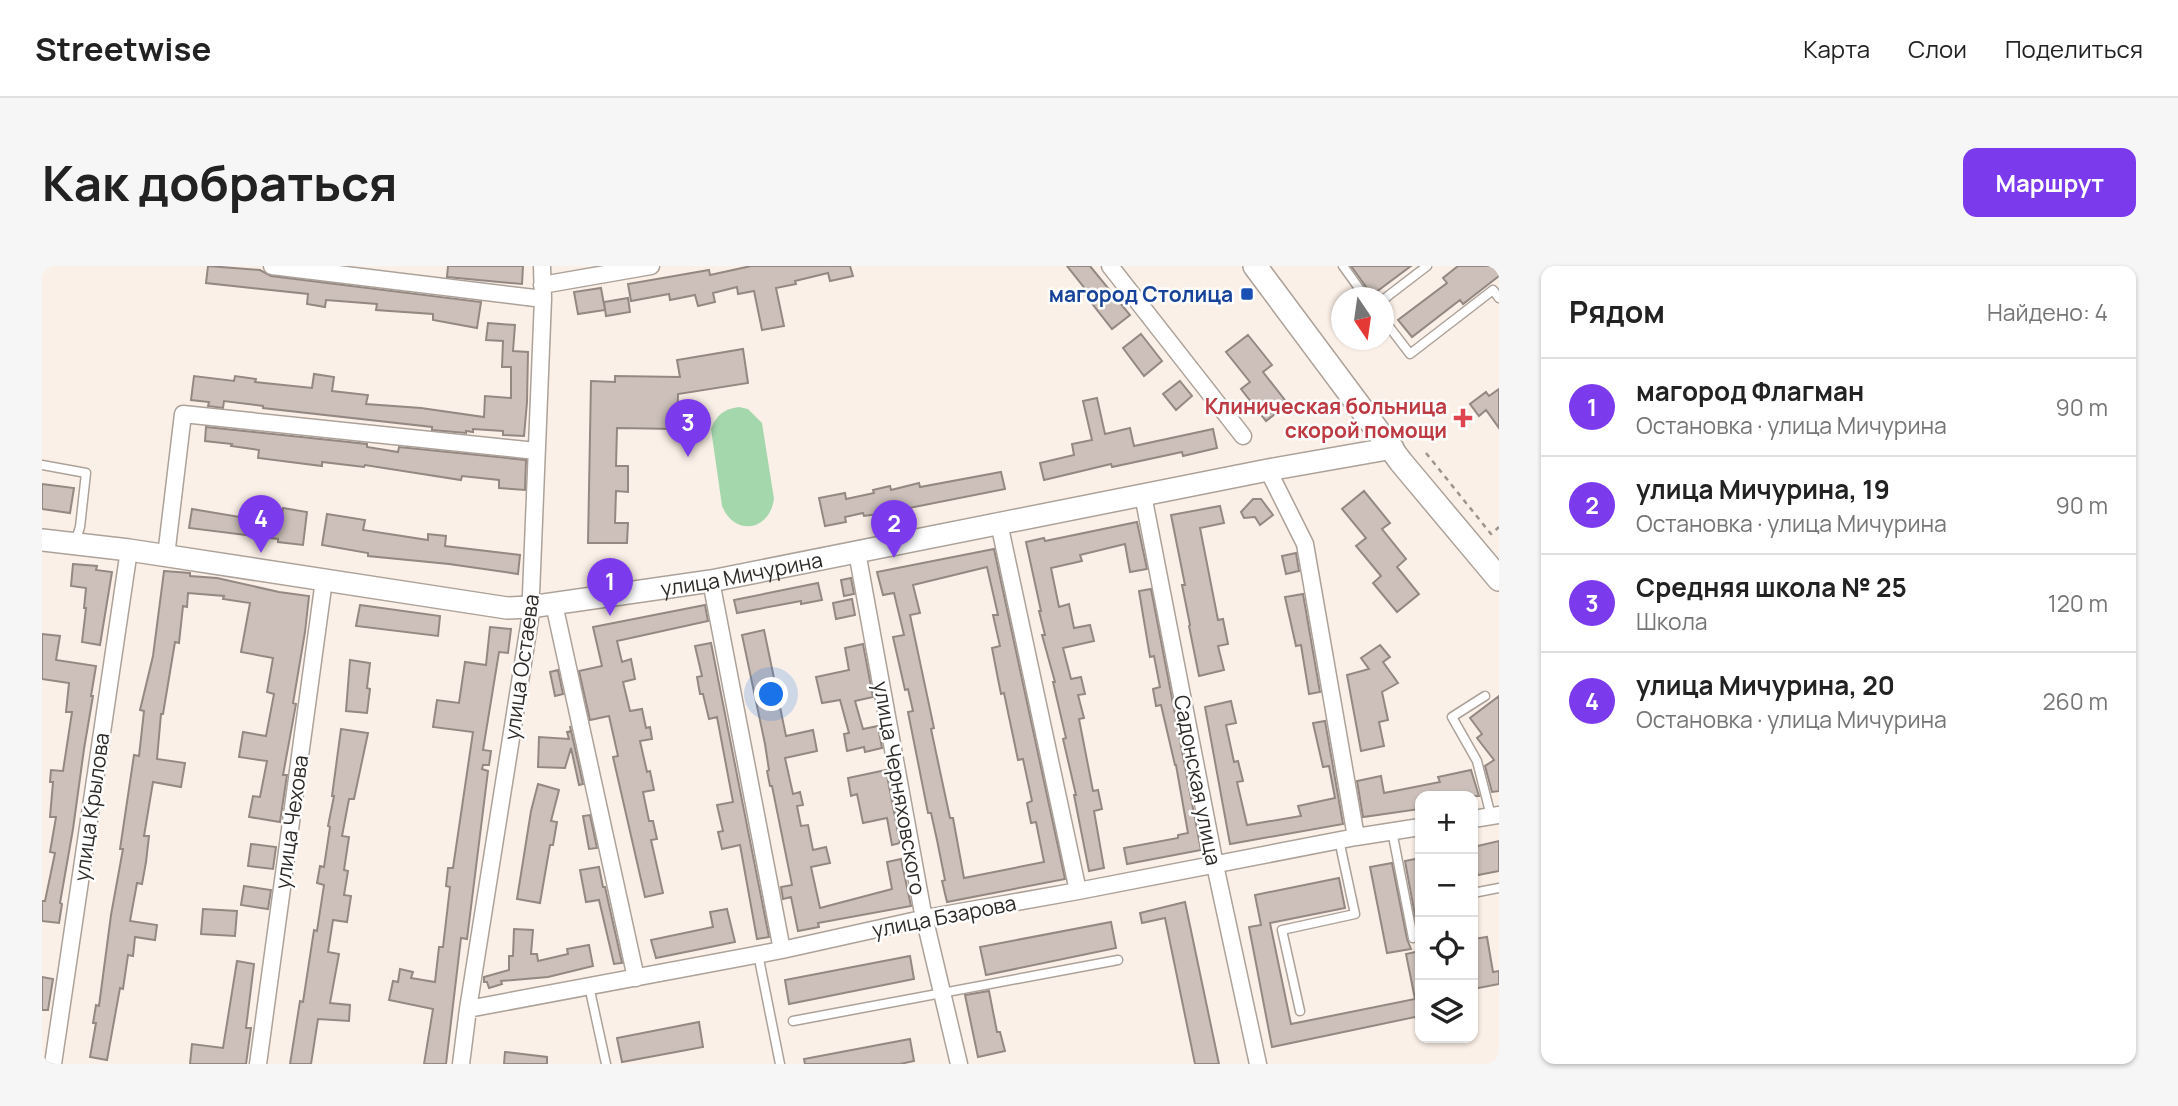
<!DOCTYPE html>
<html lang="ru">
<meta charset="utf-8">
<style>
:root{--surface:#fff;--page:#f6f6f6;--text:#222;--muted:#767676;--line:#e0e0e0;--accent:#7c3aed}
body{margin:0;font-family:Manrope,sans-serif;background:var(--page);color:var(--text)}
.controls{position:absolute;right:21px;bottom:21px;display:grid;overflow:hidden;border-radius:14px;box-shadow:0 2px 5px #0004}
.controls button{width:63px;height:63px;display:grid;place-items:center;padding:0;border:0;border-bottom:2px solid var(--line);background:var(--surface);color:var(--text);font:35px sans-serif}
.compass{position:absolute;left:1289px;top:21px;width:63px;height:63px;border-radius:50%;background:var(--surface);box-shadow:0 2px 5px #0004;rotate:167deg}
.you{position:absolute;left:730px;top:429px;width:24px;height:24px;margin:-18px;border:5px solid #fff;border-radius:50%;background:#1a73e8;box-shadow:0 0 0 10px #1a73e833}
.badge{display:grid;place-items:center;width:46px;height:46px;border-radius:50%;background:var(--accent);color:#fff;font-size:23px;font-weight:700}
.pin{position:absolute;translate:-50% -58px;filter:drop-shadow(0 2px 4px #0008)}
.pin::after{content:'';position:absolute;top:37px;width:24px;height:21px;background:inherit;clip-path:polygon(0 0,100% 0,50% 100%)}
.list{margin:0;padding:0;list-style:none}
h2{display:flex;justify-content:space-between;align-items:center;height:91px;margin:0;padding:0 28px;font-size:30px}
h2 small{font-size:23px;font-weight:400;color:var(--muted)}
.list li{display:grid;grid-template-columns:46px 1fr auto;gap:21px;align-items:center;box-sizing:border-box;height:98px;padding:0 28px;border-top:2px solid var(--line)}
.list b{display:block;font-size:26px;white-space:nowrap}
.list p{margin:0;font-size:23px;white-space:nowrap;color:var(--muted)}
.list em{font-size:23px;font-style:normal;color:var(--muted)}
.icon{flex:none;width:38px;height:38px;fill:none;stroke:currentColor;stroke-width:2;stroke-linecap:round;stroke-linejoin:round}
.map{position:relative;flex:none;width:1457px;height:798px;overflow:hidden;border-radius:14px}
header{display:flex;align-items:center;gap:42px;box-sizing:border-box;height:98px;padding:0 35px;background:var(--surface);border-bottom:2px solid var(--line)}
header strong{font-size:33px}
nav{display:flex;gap:38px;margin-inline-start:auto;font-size:24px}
.intro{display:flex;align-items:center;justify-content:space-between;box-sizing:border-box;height:168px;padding:0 42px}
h1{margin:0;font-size:49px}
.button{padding:18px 32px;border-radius:14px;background:var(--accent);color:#fff;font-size:24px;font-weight:700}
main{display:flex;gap:42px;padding:0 42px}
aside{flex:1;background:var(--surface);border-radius:14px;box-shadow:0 2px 5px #0004}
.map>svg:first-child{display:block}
.green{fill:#a5d7ad}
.building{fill:#cdc0ba;stroke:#948882;stroke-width:2;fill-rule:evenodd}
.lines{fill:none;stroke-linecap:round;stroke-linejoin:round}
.service-casing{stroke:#aca299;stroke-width:11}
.minor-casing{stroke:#aca299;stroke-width:19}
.tertiary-casing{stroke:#aca299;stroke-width:24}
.secondary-casing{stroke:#aca299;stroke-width:26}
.path{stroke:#9d958f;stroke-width:2.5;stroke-dasharray:5 5;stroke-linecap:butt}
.service{stroke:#fff;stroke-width:8}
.minor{stroke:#fff;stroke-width:16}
.tertiary{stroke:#fff;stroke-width:21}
.secondary{stroke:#fff;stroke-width:23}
.transit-dot{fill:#1a4fb4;stroke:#fff;stroke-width:2.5}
.health-dot{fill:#e0444e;stroke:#fff;stroke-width:2.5}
.labels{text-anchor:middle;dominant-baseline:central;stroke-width:5;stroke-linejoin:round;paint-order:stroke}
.transit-label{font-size:21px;font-weight:bold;fill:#164399;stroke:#fff;text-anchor:end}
.health-label{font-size:21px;font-weight:bold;fill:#be3a42;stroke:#fff;text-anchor:end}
.street-label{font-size:21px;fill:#2e2a27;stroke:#fff}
</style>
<header>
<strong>Streetwise</strong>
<nav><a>Карта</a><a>Слои</a><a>Поделиться</a></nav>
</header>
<div class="intro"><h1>Как добраться</h1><a class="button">Маршрут</a></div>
<main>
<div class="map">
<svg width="1457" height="798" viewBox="0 0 1457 798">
<rect width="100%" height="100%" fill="#fbf0e7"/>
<path class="green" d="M697 141 706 143 720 157 732 233C727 266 692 270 680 240L669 163C674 149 682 143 697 141Z"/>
<path class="building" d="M166 0 218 4 229 10 439 36 435 62 391 54V48L334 44 335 38 284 34 283 41 265 38 266 28 164 17Z
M406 0H481L480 18 405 11Z
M709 0H808L811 10 788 15 786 7 753 15 754 18 734 22 742 60 720 64 712 25 696 28 695 21 671 27 673 36 656 40 653 29 628 34 627 28 589 35 586 18 667 4 668 9Z
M1025 0H1048L1088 49 1070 63 1041 26 1044 24Z
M1309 0H1369L1330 29Z
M1416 0H1457V10L1421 38 1418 34 1370 71 1356 54 1405 17 1401 12Z
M559 22 563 44 536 48 532 26Z
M586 32 588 46 564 50 562 36Z
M446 57 473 59 471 85 486 86 485 136 482 170 461 169V165L431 163V166L424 165V167L390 164V161L221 142V140L182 135 181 142 166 140 167 136 149 134 152 110 192 115 193 110 214 113 213 116 270 122 272 108 292 111 290 125 326 129 324 138 379 142 442 151 443 130 469 132V101H460L461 75 444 74Z
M1099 68 1120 95 1102 110 1081 82Z
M1206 69 1230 99 1221 106 1246 138 1224 155 1199 123 1208 116 1184 86Z
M701 83 706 117 636 128 635 163 575 162 574 200H586V226L574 225 573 257H586L585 277H546L549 115 573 116V110L638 111 635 94Z
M1138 115 1150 130 1134 144 1121 128Z
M1457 123V162L1444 144 1437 150 1428 138 1444 126 1447 130Z
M1055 132 1063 168 1088 162 1092 180 1171 163 1175 182 1141 190 1140 186 1070 201 1069 198 1002 214 998 197 1032 189 1030 178 1050 174 1041 135Z
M164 161 325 178V181L356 186 357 181 484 194 483 224 457 222V214L420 210 419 214 323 199 322 201 280 196V200L216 192 217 184 189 180 190 178 163 175Z
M959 206 963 223 837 248 822 250 821 247 803 251 804 256 783 260 777 232 803 227 804 233 832 227 831 224 848 220 849 224 877 217 878 221Z
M0 218 32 222 28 247 0 243Z
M1322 225 1348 257 1340 263 1364 293 1355 301 1377 328 1355 346 1331 317 1339 310 1314 280 1324 272 1300 243Z
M1211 233H1219L1231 249 1218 259 1213 251 1202 252 1199 246Z
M1178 240 1182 257 1158 262 1176 354 1181 353 1186 378 1176 380 1182 404 1157 410 1147 360 1148 359 1140 319H1143L1129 249Z
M241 242 265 246 261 279 236 276V273L147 262 150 243 216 254 217 247 240 249Z
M285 248 323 254 321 264 386 274V268L404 270 403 280 478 289 476 308 407 298 326 290V287L280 279Z
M1095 256 1105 303 1088 306 1083 278 1038 289 1040 295 1009 302 1017 341 1027 338 1032 362 1048 359 1052 375 1021 382 1029 413 1039 411 1043 428 1036 429 1042 452 1037 453 1051 525 1056 524 1060 543 1052 545 1062 602 1047 605 1032 529H1034L1021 473 1024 472 1011 416H1013L1000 369H1003L997 345H999L984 276 1002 272 1003 275Z
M952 283 1023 613 905 636 900 615 903 614 895 574 889 547H886L866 446 871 445 866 423 863 424 851 371 862 369 852 327 841 329 835 306ZM945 301 956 349H951L958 380 950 382 956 413 959 428 962 427 976 494 981 493 990 535 985 537 989 557 994 556 1002 596 922 612 911 552H908L889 463 892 462 868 349 878 347 871 319Z
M1254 287 1257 305 1244 308 1240 290Z
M31 298 55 300 54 304 70 306 58 379 40 376 44 342H42L44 322 29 320Z
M122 305 148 307V310L175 312 237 326 267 330 263 366 251 437 254 438 241 509H245L238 556 207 551 211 530 218 531 225 495 197 491 201 466 224 470 232 428 225 426 231 392 199 386 208 337 181 333 182 330 146 327 145 341 141 340 137 377 133 376 121 448H119L115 493 143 497 139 521 111 516 102 570H107L104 596 100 618 95 617 88 655 115 659 113 674 93 671 91 690 86 689 81 723 78 722 65 794 48 791 54 757H51L54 739 57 740 69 649 81 583H78L92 489 97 490 102 445 98 444 111 390Z
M809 312 812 328 802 330 799 314Z
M776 317 780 334 759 338V335L695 347 692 334Z
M1109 323 1159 584 1085 598 1082 582 1136 572V569L1146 567 1134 499H1133L1119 439 1114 440 1111 423 1118 421 1112 390 1108 391 1097 325Z
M1261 328 1278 426 1267 428 1259 379 1254 380 1243 331Z
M810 333 813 349 794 353 791 337Z
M318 339 398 350 396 370 314 360Z
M663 339 666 355 575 375 580 396 589 393 593 413 581 416 588 445 600 443 604 462 608 461 610 473 598 475 605 506 608 505 612 524 601 526 607 555H611L615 573 609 574 621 627 603 631 571 491 576 490 567 450 548 454 537 405 560 400 551 361Z
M448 361 469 363 466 387 457 386 441 484 449 485 447 499H441L440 503 446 505 425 673 419 672 404 798H382L391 743 347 734 351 715 356 716 358 703 371 706 369 712 393 716 397 681H401L408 621 404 620 406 602H411L431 466 391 461 395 434 417 437 423 396 444 399Z
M722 364 744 470 771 464 775 485 743 492 751 528 758 526 761 539 755 540 759 560 766 559 771 584 784 581 788 597 769 601 778 642 850 623 845 596 859 593 869 640 776 657 777 661 756 665 749 631 741 633 739 621 750 619 730 520H728L725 505 727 504 723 478 700 369Z
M0 368 18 370 14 394 54 400 49 430H51L42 483 31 563 18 637 20 638 17 657 0 655V635H3L13 587 8 586 14 551H8L11 516H8L9 504 21 505 30 446H24L27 417 0 413Z
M669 377 727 671 715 673 698 579 680 583 676 566 681 565 675 539 691 536 675 451 667 453 661 428H658L655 411 660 410 653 380Z
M821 378 831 431 813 435 821 463 836 460 840 482 823 486 822 481 805 485 802 468 807 467 798 434 780 437 774 411 807 404 803 382Z
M1338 379 1348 391 1341 396 1356 417 1340 426 1346 454 1337 456 1342 480 1319 485 1305 409 1327 403 1319 392Z
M308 394 328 397 325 422 328 423 325 447 304 445Z
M516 404 521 428 513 430 508 406Z
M1457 430V525L1450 526 1443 500 1452 494 1435 472 1440 468 1428 452Z
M1189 435 1194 457 1184 459 1192 496 1196 495 1201 515 1195 516 1205 559 1259 550 1256 540 1293 532 1287 500 1281 501 1271 457 1283 455 1301 558 1188 578 1163 441Z
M528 460 541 518 537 519 529 482 523 502 496 501 497 471 527 473 525 466 529 465Z
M299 463 326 467 312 533H307L300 570 307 571 302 604 306 605 302 629 309 630 305 656 291 654 286 686 297 688 288 737 308 739 307 755 276 753 269 798H248L258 735 261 736 272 664 275 665 282 619 275 617 278 600 282 601 288 561 286 560 292 530H290Z
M844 504 858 577 850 579 845 552 821 557 815 528 809 530 806 512Z
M1429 504 1437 530H1415L1414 526 1395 530H1378V543L1321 551 1315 515 1339 510 1342 527 1398 516 1396 511Z
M496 518 517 524 509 555 515 556 511 579H508L498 637 475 633 489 545Z
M548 549 555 582 547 583 541 550Z
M1457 575V605L1431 610V581Z
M209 578 234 581 231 603 206 600Z
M1378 592V654L1374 655 1363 595Z
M1350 597 1365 673 1369 683 1345 687 1328 601Z
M557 601 561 621H563L580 697 572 698 557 634 544 636 538 604Z
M1297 612 1303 642 1228 657 1249 758 1373 733 1364 688 1378 685V750L1230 781 1207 661 1219 659 1213 629Z
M202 620 229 624 226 643 199 639Z
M1143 636 1177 798H1153L1123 652 1100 657 1098 647Z
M161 643 195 645 193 670 159 668Z
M685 643 693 676 614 692 609 674 671 661 668 646Z
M1069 656 1074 682 944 709 938 681Z
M472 663 491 664 489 688H495L496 695 526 688 525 683 547 679 551 700 506 711 459 715 460 718 447 722 445 716H442V711L467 704V690H471Z
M1445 671 1451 706 1457 705V718L1431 723V673Z
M868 690 872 713 747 738 743 714Z
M195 695 212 698 204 762H209L204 798H148L150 778 181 782Z
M0 711 11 713 6 744H0Z
M947 725 955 766H958L963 785 936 791 923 729Z
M657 756 661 781 580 796 575 772Z
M868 773 872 795 858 798H763L762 793Z
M463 786 505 791V798H462Z"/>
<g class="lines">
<defs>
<path id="service" d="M1301 0 1324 32
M1342 33 1385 0
M1342 54 1368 88 1451 24 1457 32
M0 199 44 207 38 261 33 276
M1443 430 1410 451 1435 495 1449 550
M1350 565 1371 672 1378 671
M1431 627 1457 622
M716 688 738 798
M547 720 564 798
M1258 745 1240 664 1313 648 1297 574
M751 755 1076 694"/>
<path id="minor" d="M230 0 501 33
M1068 0 1201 170
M500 19 609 0
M1226 204 1263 278 1314 571
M1101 229 1173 599 1216 798
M957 257 1036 625
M815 286 880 642 917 798
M124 290 141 148 494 185
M669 315 740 684
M512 338 594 712
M1431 553 1457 549
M426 743 740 684 884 652 1036 625 1314 571 1378 561
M11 798 87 284
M216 798 282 314
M419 798 426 743 488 353 501 33 500 0"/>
<g id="tertiary">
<path id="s1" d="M0 274 87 284 465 342 488 341 669 315 1226 204 1351 182"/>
</g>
<path id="secondary" d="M1213 0 1359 196 1457 313"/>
</defs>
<use href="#service" class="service-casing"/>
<use href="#minor" class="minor-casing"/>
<use href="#tertiary" class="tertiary-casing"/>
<use href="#secondary" class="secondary-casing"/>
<path class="path" d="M1384 187 1449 268 1457 261"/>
<use href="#service" class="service"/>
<use href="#minor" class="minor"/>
<use href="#tertiary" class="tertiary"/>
<use href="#secondary" class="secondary"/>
</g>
<rect class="transit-dot" x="1198" y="21" width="14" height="14" rx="3.5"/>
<path class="health-dot" d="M1417.5 141.5h7v7h7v7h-7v7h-7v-7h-7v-7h7z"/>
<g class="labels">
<g class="transit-label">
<text x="1191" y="28">магород Столица</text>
</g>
<g class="health-label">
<text x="1405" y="140">Клиническая больница<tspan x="1405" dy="24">скорой помощи</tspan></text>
</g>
<g class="street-label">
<text stroke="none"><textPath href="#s1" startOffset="707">улица Мичурина</textPath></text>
<text transform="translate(479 401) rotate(-82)">улица Остаева</text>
<text transform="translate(1156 514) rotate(79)">Садонская улица</text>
<text transform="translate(858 522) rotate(80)">улица Черняховского</text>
<text transform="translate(49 541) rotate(-82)">улица Крылова</text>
<text transform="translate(249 556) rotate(-82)">улица Чехова</text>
<text transform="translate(902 650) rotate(-11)">улица Бзарова</text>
</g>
</g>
</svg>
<div class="controls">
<button>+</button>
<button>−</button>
<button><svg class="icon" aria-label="locate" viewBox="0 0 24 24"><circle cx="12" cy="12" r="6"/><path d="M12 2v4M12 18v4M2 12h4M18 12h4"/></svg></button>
<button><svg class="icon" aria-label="layers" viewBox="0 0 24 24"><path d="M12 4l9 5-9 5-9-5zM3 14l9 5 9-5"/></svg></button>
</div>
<svg class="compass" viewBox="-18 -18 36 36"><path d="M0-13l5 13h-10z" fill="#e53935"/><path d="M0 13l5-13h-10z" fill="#767676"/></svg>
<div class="you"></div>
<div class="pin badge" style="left:568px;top:350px">1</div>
<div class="pin badge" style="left:852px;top:292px">2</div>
<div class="pin badge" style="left:646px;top:191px">3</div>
<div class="pin badge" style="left:219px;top:287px">4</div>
</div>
<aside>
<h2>Рядом<small>Найдено: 4</small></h2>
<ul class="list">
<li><span class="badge">1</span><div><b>магород Флагман</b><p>Остановка · улица Мичурина</p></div><em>90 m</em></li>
<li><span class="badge">2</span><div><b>улица Мичурина, 19</b><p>Остановка · улица Мичурина</p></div><em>90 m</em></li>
<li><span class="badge">3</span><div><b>Средняя школа № 25</b><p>Школа</p></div><em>120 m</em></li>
<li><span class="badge">4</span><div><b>улица Мичурина, 20</b><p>Остановка · улица Мичурина</p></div><em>260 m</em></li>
</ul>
</aside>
</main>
